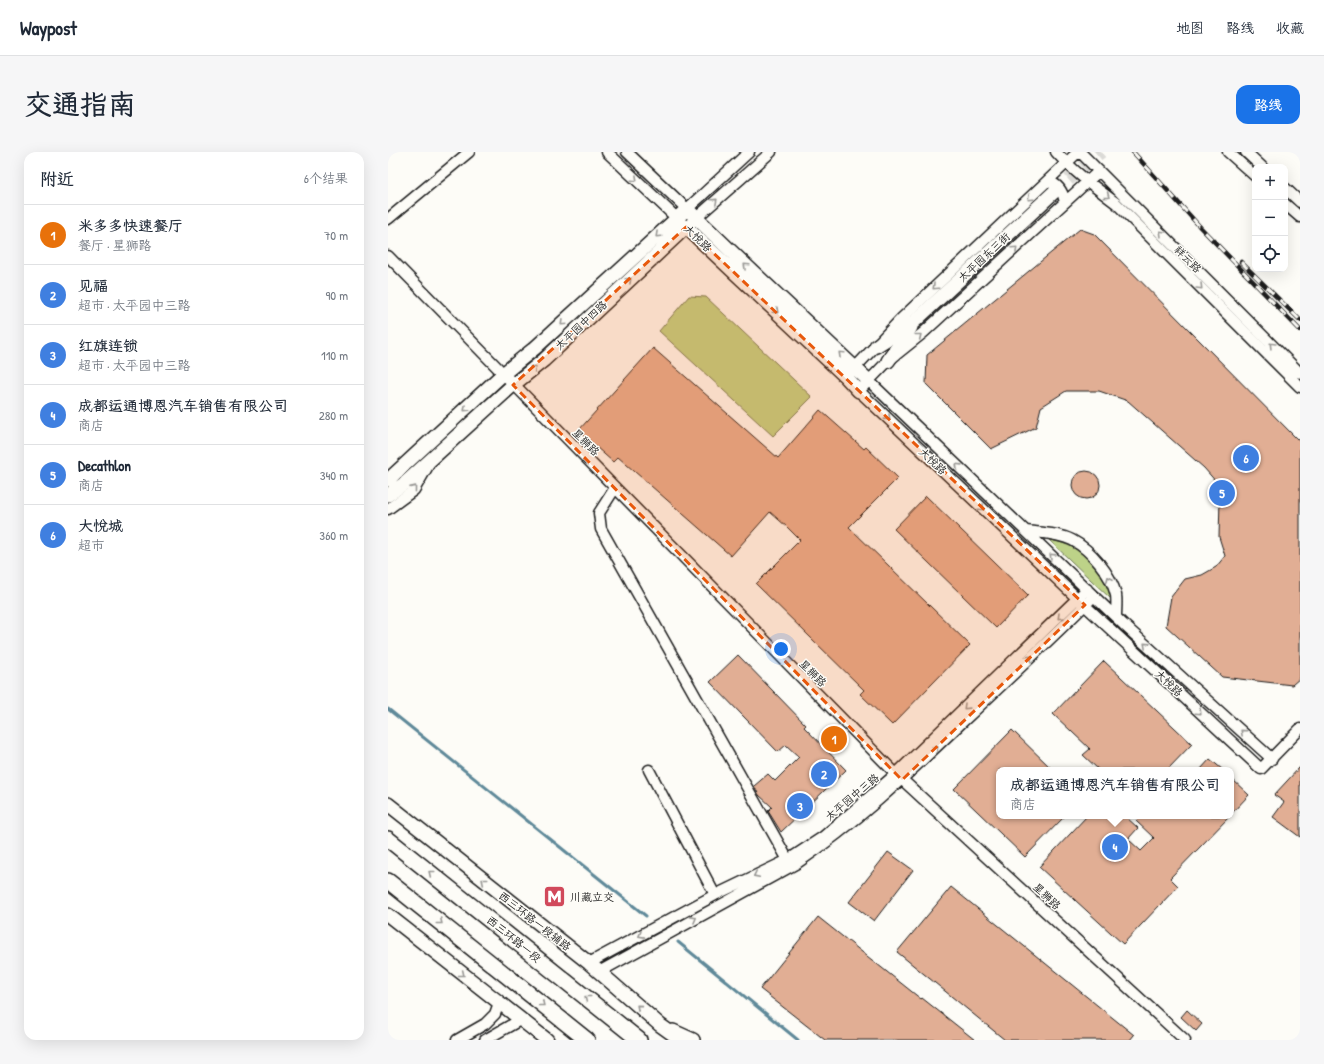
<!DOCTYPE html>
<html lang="zh">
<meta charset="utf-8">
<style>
:root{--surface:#fff;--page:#f6f6f7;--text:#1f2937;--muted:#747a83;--line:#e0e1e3;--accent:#1a73e8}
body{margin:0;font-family:"Patrick Hand","LXGW WenKai TC",sans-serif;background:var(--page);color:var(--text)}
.controls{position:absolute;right:12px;top:12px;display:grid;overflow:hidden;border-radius:8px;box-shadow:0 4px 16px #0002}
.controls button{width:36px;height:36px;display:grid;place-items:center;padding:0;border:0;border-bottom:1px solid var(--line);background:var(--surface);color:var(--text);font:20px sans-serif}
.you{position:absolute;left:393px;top:497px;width:14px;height:14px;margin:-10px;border:3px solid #fff;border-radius:50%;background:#1a73e8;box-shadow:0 0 0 6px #1a73e833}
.badge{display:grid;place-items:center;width:26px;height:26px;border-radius:50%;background:var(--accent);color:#fff;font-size:13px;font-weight:700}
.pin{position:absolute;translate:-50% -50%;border:2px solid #fff;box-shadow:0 1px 4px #0006}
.popup{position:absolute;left:608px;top:615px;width:238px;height:52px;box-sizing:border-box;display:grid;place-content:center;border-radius:8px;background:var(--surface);filter:drop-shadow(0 1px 3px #0005);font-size:13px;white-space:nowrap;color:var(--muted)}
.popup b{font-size:15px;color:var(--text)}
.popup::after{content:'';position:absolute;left:50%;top:100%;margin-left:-8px;border:8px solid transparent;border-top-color:var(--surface)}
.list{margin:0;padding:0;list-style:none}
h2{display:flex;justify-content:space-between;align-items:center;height:52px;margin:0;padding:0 16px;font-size:17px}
h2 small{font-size:13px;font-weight:400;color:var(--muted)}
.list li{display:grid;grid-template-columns:26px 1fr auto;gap:12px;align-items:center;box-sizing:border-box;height:60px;padding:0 16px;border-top:1px solid var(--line)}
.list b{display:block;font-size:15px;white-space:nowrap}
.list p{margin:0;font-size:13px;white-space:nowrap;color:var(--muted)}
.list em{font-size:13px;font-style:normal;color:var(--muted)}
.icon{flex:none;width:22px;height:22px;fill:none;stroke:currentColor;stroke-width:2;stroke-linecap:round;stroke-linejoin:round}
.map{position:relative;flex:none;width:912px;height:888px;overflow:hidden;border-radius:12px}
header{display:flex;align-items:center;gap:24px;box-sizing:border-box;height:56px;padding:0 20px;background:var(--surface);border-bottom:1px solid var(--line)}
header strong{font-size:19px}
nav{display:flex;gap:22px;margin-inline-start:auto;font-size:14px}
.intro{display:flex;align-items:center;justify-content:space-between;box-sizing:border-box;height:96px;padding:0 24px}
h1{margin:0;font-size:28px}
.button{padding:10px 18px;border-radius:12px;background:var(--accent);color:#fff;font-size:14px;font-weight:700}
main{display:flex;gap:24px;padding:0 24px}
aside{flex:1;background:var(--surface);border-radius:12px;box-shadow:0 4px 16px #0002}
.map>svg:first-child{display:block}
.green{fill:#bdd288;stroke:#6c7752}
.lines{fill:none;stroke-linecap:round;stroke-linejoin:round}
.stream{stroke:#5f8999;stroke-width:3}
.building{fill:#e1ae94;stroke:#1c1c1c}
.major-tunnel{stroke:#dbdad6;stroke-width:13;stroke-dasharray:13 6;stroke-linecap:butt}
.minor-casing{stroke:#1c1c1c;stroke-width:13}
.major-casing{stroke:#1c1c1c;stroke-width:16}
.highway-casing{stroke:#1c1c1c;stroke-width:18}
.minor{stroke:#fdfcf7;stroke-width:10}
.major{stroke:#fdfcf7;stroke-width:13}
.highway{stroke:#fdfcf7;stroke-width:15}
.rail-casing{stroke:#1c1c1c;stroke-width:4.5}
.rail{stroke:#fdfcf7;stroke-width:3;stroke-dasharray:9;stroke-linecap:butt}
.oneway{stroke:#989794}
.marked{fill:#e8590c;fill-opacity:0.2;stroke:#e8590c;stroke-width:3;stroke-dasharray:8 5;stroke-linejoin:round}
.labels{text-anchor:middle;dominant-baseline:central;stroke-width:3;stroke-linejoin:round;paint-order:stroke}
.street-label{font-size:11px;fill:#1c1c1c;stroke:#fdfcf7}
.poi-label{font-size:11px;fill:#1c1c1c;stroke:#fdfcf7;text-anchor:start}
</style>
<header>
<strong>Waypost</strong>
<nav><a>地图</a><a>路线</a><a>收藏</a></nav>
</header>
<div class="intro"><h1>交通指南</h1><a class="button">路线</a></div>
<main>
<aside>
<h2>附近<small>6个结果</small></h2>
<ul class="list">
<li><span class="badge" style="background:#e8710a">1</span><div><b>米多多快速餐厅</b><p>餐厅 · 星狮路</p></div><em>70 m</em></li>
<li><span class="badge" style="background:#3f7fe0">2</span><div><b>见福</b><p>超市 · 太平园中三路</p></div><em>90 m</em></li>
<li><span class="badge" style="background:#3f7fe0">3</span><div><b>红旗连锁</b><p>超市 · 太平园中三路</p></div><em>110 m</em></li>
<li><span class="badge" style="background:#3f7fe0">4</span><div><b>成都运通博恩汽车销售有限公司</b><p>商店</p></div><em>280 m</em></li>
<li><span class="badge" style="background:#3f7fe0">5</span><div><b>Decathlon</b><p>商店</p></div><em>340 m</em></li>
<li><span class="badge" style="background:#3f7fe0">6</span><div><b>大悦城</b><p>超市</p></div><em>360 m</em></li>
</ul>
</aside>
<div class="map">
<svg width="912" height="888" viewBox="0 0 912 888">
<rect width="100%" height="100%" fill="#fdfcf7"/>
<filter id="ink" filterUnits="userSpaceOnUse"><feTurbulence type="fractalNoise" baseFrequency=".025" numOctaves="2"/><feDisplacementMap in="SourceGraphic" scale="8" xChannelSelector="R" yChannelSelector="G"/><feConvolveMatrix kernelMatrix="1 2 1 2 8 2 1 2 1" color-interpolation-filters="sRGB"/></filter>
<g filter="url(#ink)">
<path class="green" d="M301 144 318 145 424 245 385 284 271 179Z
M661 388C686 391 711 410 721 434 722 438 722 443 723 447Z"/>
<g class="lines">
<path class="stream" d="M0 557 258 764
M290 790 410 888"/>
</g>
<path class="building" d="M692 77 706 82 912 290V526L904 533 834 525 778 474 783 445 797 427 814 423 828 415 837 404 831 385 832 348 830 332 816 316 740 249 711 239H678L653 255 648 275 603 297 538 232 539 203Z
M265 196 390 306 432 258 476 297 478 295 510 326 461 375 582 493 504 573 472 542 476 538 368 432 412 388 399 375 382 360 343 404 230 305 225 310 190 279Z
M684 333a14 14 0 1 1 28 0a14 14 0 1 1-28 0Z
M538 344 640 443 608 476 506 377Z
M350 503 418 573 416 575 458 618 393 680 380 659 384 655 371 643 366 634 380 622 387 629 411 605 398 593 390 600 322 530Z
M716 509 804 592 779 618H711L695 603 702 597 665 562Z
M624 578 665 618H611V664H677L637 705 566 637Z
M822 607 835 618H812Z
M912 615V685L885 665 896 650 886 643Z
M843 626 861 643 843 662Z
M699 664H737L750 676 740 687 753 699 766 686 748 669 753 664H842L782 726 790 734 735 792 651 715Z
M500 700 525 718 486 769 461 750Z
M563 735 746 883 742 888H617L509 800Z
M430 765 533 847 534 846 587 888H437L372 837Z
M799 858 814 872 808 879 793 865Z"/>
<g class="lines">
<path class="major-tunnel" d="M666 40 713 0"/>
<defs>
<path id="minor" d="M219 0 298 75 383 0
M239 0 299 57 361 0
M668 0C686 20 707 35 728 51L912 235
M692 0 912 221
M840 0 867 24
M858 0 874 15
M711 19 535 181 500 209 471 239 690 447 873 617 912 577
M660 29C670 32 675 40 677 50
M897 36 912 50
M897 52 912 65
M0 67 81 0
M0 104 508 622 797 888
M462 221 513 167 690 0
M481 229 736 473 884 607
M227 336 211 361 213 377 400 708
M0 357 26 338 40 314
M638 379C653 381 670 381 684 388 703 398 723 422 728 443 729 449 728 458 728 465
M261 618 327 743
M201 811 327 743 400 708 435 685 508 622 699 437
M211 820 409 711C467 672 518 624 568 576 615 532 661 489 706 444
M69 888 97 872 107 862 111 851
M97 888 132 868"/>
<path id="major" d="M488 194 526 170 666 40
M500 209 523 175
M0 328 115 222 147 196 299 57 348 104 481 229
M0 343 17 331 125 233 156 208 298 75 458 225 471 239
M0 652 201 811 272 873 293 888
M0 763 159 888
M285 879 305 888"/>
<path id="highway" d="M0 687 251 888
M0 729 199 888"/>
</defs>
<use href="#minor" class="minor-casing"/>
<use href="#major" class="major-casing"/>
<use href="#highway" class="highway-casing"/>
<use href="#minor" class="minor"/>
<use href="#major" class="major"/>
<use href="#highway" class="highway"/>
<defs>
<path id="rail" d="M745 0 813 76 912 178
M853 110 912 168"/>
</defs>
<use href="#rail" class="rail-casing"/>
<use href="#rail" class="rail"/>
</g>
<defs><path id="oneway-chevron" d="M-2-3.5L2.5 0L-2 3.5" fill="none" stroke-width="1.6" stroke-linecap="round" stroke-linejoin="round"/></defs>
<g class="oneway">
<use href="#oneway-chevron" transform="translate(247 27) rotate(43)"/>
<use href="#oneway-chevron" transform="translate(719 44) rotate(37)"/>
<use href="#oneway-chevron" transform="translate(642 46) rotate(137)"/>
<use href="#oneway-chevron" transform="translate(327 49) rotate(-42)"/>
<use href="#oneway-chevron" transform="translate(774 81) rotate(-135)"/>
<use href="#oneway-chevron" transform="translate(270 83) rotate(137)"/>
<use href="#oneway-chevron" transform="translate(627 97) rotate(-43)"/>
<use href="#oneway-chevron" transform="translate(358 114) rotate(-137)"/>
<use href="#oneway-chevron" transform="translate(241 128) rotate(-43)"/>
<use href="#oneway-chevron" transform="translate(547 135) rotate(137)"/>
<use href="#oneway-chevron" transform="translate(812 135) rotate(45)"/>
<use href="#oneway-chevron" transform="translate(388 159) rotate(43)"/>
<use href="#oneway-chevron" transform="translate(175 171) rotate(137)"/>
<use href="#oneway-chevron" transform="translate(531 184) rotate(-39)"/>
<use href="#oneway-chevron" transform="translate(884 193) rotate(-135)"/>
<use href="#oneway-chevron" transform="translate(453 202) rotate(-137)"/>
<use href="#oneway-chevron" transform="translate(146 216) rotate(-39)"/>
<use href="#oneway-chevron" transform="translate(78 257) rotate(137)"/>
<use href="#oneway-chevron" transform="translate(500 266) rotate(44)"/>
<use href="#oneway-chevron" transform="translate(570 314) rotate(-136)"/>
<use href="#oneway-chevron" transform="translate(26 336) rotate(-51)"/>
<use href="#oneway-chevron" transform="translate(594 356) rotate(43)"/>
<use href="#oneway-chevron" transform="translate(664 404) rotate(-136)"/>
<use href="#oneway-chevron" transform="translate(721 427) rotate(-115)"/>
<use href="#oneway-chevron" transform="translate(672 465) rotate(136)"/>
<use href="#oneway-chevron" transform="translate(758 493) rotate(-138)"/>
<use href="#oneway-chevron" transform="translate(642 506) rotate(-43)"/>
<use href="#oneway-chevron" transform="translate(578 555) rotate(136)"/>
<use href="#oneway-chevron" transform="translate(811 560) rotate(43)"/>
<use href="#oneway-chevron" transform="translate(855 580) rotate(-138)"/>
<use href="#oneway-chevron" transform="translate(548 596) rotate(-43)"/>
<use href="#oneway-chevron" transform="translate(43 721) rotate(-141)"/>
<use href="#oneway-chevron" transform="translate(368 723) rotate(154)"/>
<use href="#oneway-chevron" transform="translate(96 729) rotate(-141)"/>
<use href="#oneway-chevron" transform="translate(306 767) rotate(-29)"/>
<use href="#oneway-chevron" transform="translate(52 770) rotate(39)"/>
<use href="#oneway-chevron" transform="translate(253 783) rotate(151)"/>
<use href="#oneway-chevron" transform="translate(74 822) rotate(39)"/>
<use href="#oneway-chevron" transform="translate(199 846) rotate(-141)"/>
<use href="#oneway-chevron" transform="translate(154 852) rotate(39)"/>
<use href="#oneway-chevron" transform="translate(251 855) rotate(-139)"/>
</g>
</g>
<path class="marked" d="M298 75 697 453 514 628 125 233Z"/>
<defs>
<symbol id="metro-square" viewBox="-11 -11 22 22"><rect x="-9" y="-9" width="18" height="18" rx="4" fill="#d1495b" stroke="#fdfcf7"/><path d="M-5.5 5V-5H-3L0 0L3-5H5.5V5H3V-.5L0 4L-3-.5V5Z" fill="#fff"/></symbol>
</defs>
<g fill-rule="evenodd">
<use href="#metro-square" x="154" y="732" width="25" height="25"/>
</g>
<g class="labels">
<g class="street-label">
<text transform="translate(310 86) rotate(44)">大悦路</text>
<text transform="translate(596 105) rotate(-43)">太平园东三街</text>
<text transform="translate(800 107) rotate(45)">祥云路</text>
<text transform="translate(193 173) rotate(-43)">太平园中四路</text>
<text transform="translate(198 290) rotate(45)">星狮路</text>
<text transform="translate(545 309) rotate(43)">大悦路</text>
<text transform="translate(425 521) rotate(45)">星狮路</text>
<text transform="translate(781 531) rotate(43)">大悦路</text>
<text transform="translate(464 645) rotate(-40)">太平园中三路</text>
<text transform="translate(659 744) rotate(43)">星狮路</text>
<text transform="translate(147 769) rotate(38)">西三环路一段辅路</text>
<text transform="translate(126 787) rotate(39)">西三环路一段</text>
</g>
<g class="poi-label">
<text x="182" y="745">川藏立交</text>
</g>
</g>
</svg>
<div class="controls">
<button>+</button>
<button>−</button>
<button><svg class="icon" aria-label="locate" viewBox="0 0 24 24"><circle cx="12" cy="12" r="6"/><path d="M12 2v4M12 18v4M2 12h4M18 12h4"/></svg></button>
</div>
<div class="you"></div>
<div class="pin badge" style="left:446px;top:587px;background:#e8710a">1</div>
<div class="pin badge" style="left:436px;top:622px;background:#3f7fe0">2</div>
<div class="pin badge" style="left:412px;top:654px;background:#3f7fe0">3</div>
<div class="pin badge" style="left:727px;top:695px;background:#3f7fe0">4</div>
<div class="popup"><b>成都运通博恩汽车销售有限公司</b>商店</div>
<div class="pin badge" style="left:834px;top:341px;background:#3f7fe0">5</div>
<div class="pin badge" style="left:858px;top:306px;background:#3f7fe0">6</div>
</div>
</main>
